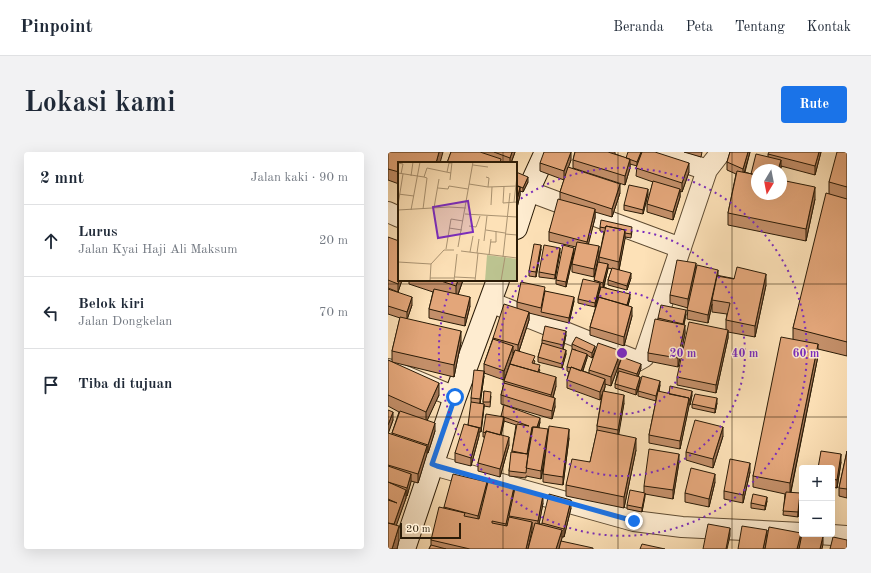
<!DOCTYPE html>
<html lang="id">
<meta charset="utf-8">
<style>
:root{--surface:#fff;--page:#f2f2f3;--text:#1f2937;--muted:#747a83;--line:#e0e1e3;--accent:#1a73e8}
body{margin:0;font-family:"Old Standard TT",serif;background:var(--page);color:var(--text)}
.controls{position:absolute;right:12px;bottom:12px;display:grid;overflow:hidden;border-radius:4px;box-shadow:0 4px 16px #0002}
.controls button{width:36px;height:36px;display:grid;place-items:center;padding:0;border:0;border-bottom:1px solid var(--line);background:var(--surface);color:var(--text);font:20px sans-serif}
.compass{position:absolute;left:363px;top:12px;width:36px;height:36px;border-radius:50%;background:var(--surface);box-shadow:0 4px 16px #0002;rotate:190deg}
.scale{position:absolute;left:12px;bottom:10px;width:61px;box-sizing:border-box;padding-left:4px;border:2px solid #2a1b07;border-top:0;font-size:11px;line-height:14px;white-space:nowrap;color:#2a1b07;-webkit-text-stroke:3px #feecd0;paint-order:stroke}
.stop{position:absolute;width:12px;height:12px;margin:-9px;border:3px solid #1a73e8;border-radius:50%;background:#fff}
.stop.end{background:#1a73e8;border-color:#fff;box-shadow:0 1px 4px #0008}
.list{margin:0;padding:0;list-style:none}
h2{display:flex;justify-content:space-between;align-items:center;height:52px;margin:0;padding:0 16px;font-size:17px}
h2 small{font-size:13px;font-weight:400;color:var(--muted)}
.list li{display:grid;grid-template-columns:26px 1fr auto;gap:12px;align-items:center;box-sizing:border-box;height:72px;padding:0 16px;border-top:1px solid var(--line)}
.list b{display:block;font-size:15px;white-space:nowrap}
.list p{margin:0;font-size:13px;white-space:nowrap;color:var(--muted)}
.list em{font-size:13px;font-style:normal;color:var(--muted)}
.icon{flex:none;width:22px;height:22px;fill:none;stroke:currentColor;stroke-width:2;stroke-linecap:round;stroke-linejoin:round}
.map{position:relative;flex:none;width:459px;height:397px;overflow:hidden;border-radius:4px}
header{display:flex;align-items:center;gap:24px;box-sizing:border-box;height:56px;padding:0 20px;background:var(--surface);border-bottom:1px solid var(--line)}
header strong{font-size:19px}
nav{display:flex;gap:22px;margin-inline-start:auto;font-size:14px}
.intro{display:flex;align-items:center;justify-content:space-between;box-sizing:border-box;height:96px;padding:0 24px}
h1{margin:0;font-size:28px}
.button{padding:10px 18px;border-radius:4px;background:var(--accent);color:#fff;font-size:14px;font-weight:700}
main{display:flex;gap:24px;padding:0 24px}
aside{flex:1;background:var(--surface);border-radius:4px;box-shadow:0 4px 16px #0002}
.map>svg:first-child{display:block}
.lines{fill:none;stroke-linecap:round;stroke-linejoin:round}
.street-casing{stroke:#5f4c33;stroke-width:22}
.secondary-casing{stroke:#2a1b07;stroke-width:24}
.street{stroke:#feecd0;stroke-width:20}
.secondary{stroke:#feecd0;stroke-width:22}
.wall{fill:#c38f69;stroke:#2a1b07}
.shaded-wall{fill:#9f7455;stroke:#2a1b07}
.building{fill:#e3a67a;stroke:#2a1b07}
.route{stroke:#1a73e8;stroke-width:5}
.grid{fill:none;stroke:#2a1b07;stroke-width:1;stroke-opacity:0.55}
.ring{fill:none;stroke:#7b2cbf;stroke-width:2;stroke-dasharray:2 4}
.inset-road{fill:none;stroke:#a99271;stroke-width:1}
.view{fill:#7b2cbf;fill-opacity:0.15;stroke:#7b2cbf;stroke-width:2}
.inset-edge{fill:none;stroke:#2a1b07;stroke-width:2}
.centre{fill:#7b2cbf;stroke:#feecd0;stroke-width:2}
.ring-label{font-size:12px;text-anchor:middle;font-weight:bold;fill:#7b2cbf;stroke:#feecd0;stroke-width:3;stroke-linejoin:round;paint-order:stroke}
</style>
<header>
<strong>Pinpoint</strong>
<nav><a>Beranda</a><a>Peta</a><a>Tentang</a><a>Kontak</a></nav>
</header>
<div class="intro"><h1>Lokasi kami</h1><a class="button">Rute</a></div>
<main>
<aside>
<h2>2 mnt<small>Jalan kaki · 90 m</small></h2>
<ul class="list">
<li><svg class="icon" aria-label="ahead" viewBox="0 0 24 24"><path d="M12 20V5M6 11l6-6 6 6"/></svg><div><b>Lurus</b><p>Jalan Kyai Haji Ali Maksum</p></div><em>20 m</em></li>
<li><svg class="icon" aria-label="left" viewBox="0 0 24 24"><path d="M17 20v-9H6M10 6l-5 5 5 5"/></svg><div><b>Belok kiri</b><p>Jalan Dongkelan</p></div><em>70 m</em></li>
<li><svg class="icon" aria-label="arrive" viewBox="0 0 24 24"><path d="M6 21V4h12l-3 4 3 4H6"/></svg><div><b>Tiba di tujuan</b></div></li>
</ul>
</aside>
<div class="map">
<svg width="459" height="397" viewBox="0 0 459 397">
<rect width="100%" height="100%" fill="#fde1b7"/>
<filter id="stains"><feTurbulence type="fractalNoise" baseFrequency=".005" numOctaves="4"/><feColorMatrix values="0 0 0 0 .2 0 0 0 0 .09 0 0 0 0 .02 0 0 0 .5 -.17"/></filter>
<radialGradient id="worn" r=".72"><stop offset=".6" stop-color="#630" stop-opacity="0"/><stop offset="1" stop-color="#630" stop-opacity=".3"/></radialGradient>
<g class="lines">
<defs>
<path id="street" d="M267 0 319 18
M140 39 293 96
M0 60 11 65
M102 150 249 209 256 205 319 18 333 0
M0 217 67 245
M44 312 49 314 246 369 294 375 414 381
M430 382 459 384"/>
<path id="secondary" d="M128 76 140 39 158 0
M16 397 67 245 110 128"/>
</defs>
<use href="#street" class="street-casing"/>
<use href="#secondary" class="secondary-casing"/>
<use href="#street" class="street"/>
<use href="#secondary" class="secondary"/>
</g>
<path class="wall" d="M0 0 11 11V32L0 28Z
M63 0H127L123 11H59Z
M187 0H227V2L238 6 301 20 294 40 292 39V45L285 68 259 60V52L265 30 248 24 249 14 242 12V16L237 33 185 16V8Z
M296 0H314L313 5Z
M342 0H362L357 20 363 22 380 5V2L433 0 427 23 393 14V16L369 18 427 47 418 89 340 73V61L348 22 339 18V10Z
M459 0V204L430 197V204L403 340 412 346 410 365 395 363 397 342 365 335V324L405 187V176L441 42V30Z
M183 8 180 15 232 41 224 65 207 60V66L200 92 211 103 206 125 184 120V112L188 95 161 89V80L172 48V40L176 28 152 19V11Z
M128 20 140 30 135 40 132 39V43L128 60Z
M260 42 255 62 236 58V53Z
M212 75 244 79 243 86 237 85 231 118 243 126 239 138 220 133V128L224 117 220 116 216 135 242 146 240 154 244 164 236 194 202 183V175L210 147V145L213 135H212L207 155 190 151V147L206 130 211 110V105L216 80 212 79Z
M0 85 11 128H14L10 140 0 136Z
M153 97 148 125 141 124V119Z
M172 100 167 127 151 125V120Z
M186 100 178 135 168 132V128Z
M308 119 378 133 367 185 340 180V186L328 241 289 233V225L338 178V168L339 162 324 160V152L320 171 299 167 300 156 282 151V143Z
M21 128H75L70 143 82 154 77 174 41 166V157L45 140 21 132Z
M0 137 24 153 19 167 73 190 66 225 4 210 51 243 39 268 47 279 40 301H39L30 331 23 329 19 344H18V346L8 373 11 388 9 397H0V258L5 268 0 281 4 283V281L11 260 0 254V208L4 210V199L12 166 0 162Z
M157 139 186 149 181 171 141 161V168L131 199 147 209 146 211 152 218 151 220 168 234 165 246 167 255 164 267 113 252V243L116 232V229L126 201 125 200V203L116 228 96 221V212L105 186 129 156V150Z
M298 162 296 173 297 181 290 215 260 209V201L270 166Z
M178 183 175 197 178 202 174 216 150 210V205L154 191V188Z
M184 192 207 199 204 206 199 203V206L195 219 201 221V218L233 207 223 234 217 232V235L216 239 236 251 230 283 248 298 236 356 178 344V333L202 310 209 279V274L214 243 212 248 179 236V228L181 220 179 219V215L188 198 184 197Z
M230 216H253L250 225 252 230 272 233 271 240 281 242 304 243 302 253H301L292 297 261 291V283L268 249 250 244V239L252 232 248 243 227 236V232L230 219Z
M96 224 92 252H95L96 239 103 244 102 255 96 254 93 280H91V284L83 314 67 310V301L80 273 85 251 83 250V246Z
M329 251 327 261 304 256V252Z
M113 264 152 270 151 275 160 285 181 286 175 333 155 330V322L159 289 153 327 138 324V326L121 324V319L124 299 128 273 116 269 113 283 121 293 112 325 90 319V311L97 285H95V280Z
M335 284 325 316 298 308V300Z
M459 299V346L451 344V336Z
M291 310 285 347 257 342 254 360 239 357V353L256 340V334Z
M453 310 449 336 444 335V316Z
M362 320 355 351 336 347V339Z
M327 330 321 355 297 350V341Z
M99 335 126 340 155 351 151 372H154V371L183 356 176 385H174L171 397H41L43 393V388L56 355Z
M379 349 377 358 363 356V351Z"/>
<path class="shaded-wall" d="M51 0H55L52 11H48Z
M124 0H127L123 11H122V6Z
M183 0V8L176 28V19Z
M253 0H254L249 14V10Z
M360 0H362L355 25V17Z
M431 0H433L427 23V14Z
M242 7V16L237 33V24Z
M393 8V16L392 18H390Z
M301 11V20L294 40V31Z
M140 25V30L135 40V36Z
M232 32V41L224 65V57Z
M132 35V43L128 60V52Z
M427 35V47L418 89V77Z
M260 37V42L255 62V58Z
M292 37V45L285 68V60Z
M207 57V66L199 98V90Z
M237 78V87L231 118V110Z
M153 93V97L148 125V120Z
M211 94V103L206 125V117Z
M172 96V100L167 127V123Z
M186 96V100L178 135V130Z
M308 111V119L300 156V147Z
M220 112V117L215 136V131Z
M330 118V126L324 148V152L320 171V163Z
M243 121V126L239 138V134Z
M378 122V133L367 185V174Z
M11 128H14L10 140V132Z
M70 128H75L68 148V134Z
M212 131V136L207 155V151Z
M242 142V146L239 157V153Z
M24 145V153L19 168V160Z
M82 145V154L77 174V166Z
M186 145V149L181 171V166Z
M244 155V164L236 194V185Z
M298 158V162L295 176V172Z
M141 160V168L130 202V193Z
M297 173V181L290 215V206Z
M340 178V186L328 241V233Z
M73 179V190L66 225V213Z
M178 179V183L175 198V193Z
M430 192V204L402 343V331Z
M125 194V203L116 228V219Z
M207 194V199L204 206V201Z
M178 198V202L174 216V212Z
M233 199V207L223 234V225Z
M199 202V206L193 223V219Z
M253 212V216L249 227V222Z
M96 219V224L92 252V247Z
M168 225V234L163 252V243Z
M252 225V230L248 243V238Z
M217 227V235L212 248V240Z
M272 229V233L268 249V244Z
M51 231V243L38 271V260Z
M304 239V243L302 253V248Z
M236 243V251L230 287V278Z
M167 246V255L164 267V259Z
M301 246V254L292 297V289Z
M329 246V251L327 261V257Z
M96 252V256L93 280V276Z
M5 260V268L0 282V273Z
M116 265V270L112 288V284Z
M152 266V270L149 281V276Z
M47 271V279L40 301V293Z
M144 275V279L139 306V302Z
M335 275V284L325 316V307Z
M91 276V284L83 314V306Z
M160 277V285L153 327V319Z
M181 277V286L175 333V325Z
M121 285V293L112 325V317Z
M248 286V298L236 356V345Z
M39 294V302L30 331V322Z
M291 302V310L285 347V338Z
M453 302V310L449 336V328Z
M362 311V320L355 351V343Z
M23 322V330L19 344V336Z
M327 322V330L321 355V347Z
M99 330V339L90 373V364Z
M126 335V344L118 381V372Z
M18 338V346L5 383V375Z
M257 341V345L254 360V356Z
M412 341V346L410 365V360Z
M155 343V351L150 378V369Z
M379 345V349L377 358V354Z
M183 348V356L176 385V377Z
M144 370V378L140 397H138Z
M11 374V388L9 397H4Z
M342 376V384L339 397H338Z
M174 378V386L171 397H168Z
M379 378V387L377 397H375Z
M413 381V390L411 397H409Z
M435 384V392L434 397H432Z"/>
<path class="building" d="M0 0H51L48 11H11V20L0 17Z
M63 0H92L113 7 112 11H59Z
M106 0H124L122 6Z
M156 0H183L176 19 152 11Z
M187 0H220L242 7 237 24 185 8Z
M240 0H253L249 10 238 6Z
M254 0H267L301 11 294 31 248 16Z
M342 0H360L355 17 339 10Z
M381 0H431L427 14 380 2Z
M449 0H459V35L441 30Z
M368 2 393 8 390 18H369V23L363 22Z
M180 15 232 32 224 57 172 40Z
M349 19 369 23V42H393V28L427 35 418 77 340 61Z
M128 20 140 25 135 36 128 33Z
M265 29 292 37 285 60 259 52Z
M241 33 260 37 255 58 236 53Z
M128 34 132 35 128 52Z
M438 41 459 47V190L405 176Z
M170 47 207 57 199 90 161 80Z
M213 68 244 75 243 82 237 81V78L218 74 217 76 212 75Z
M218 74 237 78 231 110 211 105Z
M0 85 11 89V128L10 132 0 128Z
M189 90 211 94 206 117 184 112Z
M146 92 153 93 148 120 141 119Z
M156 93 172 96 167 123 151 120Z
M175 93 186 96 178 130 168 128Z
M289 108 308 111 300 147 282 143Z
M210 110 220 112 215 131 206 128Z
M309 113 330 118 320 163 299 158Z
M349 115 378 122 367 174 338 168 342 151 324 148 329 124 346 127Z
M224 116 243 121 239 134 220 128Z
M195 127 212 131 207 151 190 147Z
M50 128H70L68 134Z
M133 130 157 135 153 156 129 150Z
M213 135 242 142 239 153 210 145Z
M0 137 24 145 19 160 0 154Z
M46 137 82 145 77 166 41 157Z
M157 139 186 145 181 166 153 160Z
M211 145 244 155 236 185 202 175Z
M116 152 141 160 130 193 105 186Z
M273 153 298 158 295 172 270 166Z
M12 165 73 179 66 213 4 199Z
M267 167 297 173 290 206 260 201Z
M301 170 340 178 328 233 289 225Z
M157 174 178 179 175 193 154 188Z
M188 185 207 194 204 201 184 192Z
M393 185 430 192 402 331 365 324Z
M105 187 125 194 116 219 96 212Z
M154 191 178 198 174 212 150 205Z
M210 191 233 199 223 225 201 218Z
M184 197 199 202 193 219 183 215V216L179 215Z
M127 198 147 204 144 211 152 213 150 220 122 212Z
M234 205 253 212 249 222 230 216Z
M0 208 51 231 38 260 0 243Z
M122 212 168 225 163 243 116 229Z
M183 215 217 227 212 240 179 228Z
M86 218 96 219 92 247 83 246Z
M231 219 252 225 248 238 227 232Z
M254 224 272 229 268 244 250 239Z
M116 231 167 246 164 259 113 243Z
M282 234 304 239 302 248H301V246L281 242Z
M96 239 103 240 102 250H95Z
M215 239 236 243 230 278 209 274Z
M270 239 301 246 292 289 261 283Z
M307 242 329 246 327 257 304 252Z
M83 250 96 252 93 276 80 273Z
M116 253 152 266 149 275H144L139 302 124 299 129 272 141 274 113 264Z
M0 258 5 260 0 273Z
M12 259 47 271 40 293 4 281Z
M98 262 116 265 112 283 98 279V281L95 280Z
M307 268 335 275 325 307 298 300Z
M76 272 91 276 83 306 67 301Z
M161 274 181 277 175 325 155 322Z
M145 275 160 277 153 319 138 316Z
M209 278 248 286 236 345 178 333 184 307 202 310Z
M98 279 121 285 112 317 90 311Z
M0 281 39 294 30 322 0 313Z
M261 297 291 302 285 338 256 334Z
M433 299 453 302 449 328 444 327V316H430Z
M459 299V337L451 336Z
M123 300 140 302 138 321 121 319Z
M342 307 362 311 355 343 336 339Z
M0 314 23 322 19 336 0 330Z
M303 316 327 322 321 347 297 341Z
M65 322 99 330 90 364 56 355Z
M0 330 18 338 6 372 0 371V348L9 351 0 347Z
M100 330 126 335 118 372 104 369V371L119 374 121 365 144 370 138 397H82L43 388 51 355 77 361 76 364 91 367Z
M127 336 155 343 150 369 121 364Z
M242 338 257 341 254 356 239 353Z
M398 340 412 341 410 360 395 359Z
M161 342 183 348 176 377 154 371Z
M365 342 379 345 377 354 363 351Z
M0 371 11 374 4 397H0Z
M147 371 174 378 168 397H140Z
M320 372 342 376 338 397H315Z
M354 374 379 378 375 397H350Z
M381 375 413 381 409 397H377Z
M414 382H424L435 384 432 397H411Z
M445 385 459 388V397H442Z
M173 389 205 396V397H171Z
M254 392 277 397H252Z
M43 393 58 397H41Z"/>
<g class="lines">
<path class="route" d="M67 245 44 312 49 314 246 369"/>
</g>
<path class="grid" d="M115 0V11M230 0V397M344 0V397M115 128V397M0 132H459M0 265H459"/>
<g class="ring">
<circle cx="234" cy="201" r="61"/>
<circle cx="234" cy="201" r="123"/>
<path d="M128 50A184 184 0 1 1 65 129"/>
</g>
<g transform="translate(10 10)">
<rect width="119" height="119" fill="#fde1b7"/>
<path d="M89 93 119 97 118 119H87Z" fill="#bcc390"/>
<path class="inset-road" d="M0 1 5 2 3 12M75 3 90 5M49 10 51 1H54M0 11 26 15 29 6 53 11M13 14 15 0M88 15 91 16 90 25M52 18 54 0M71 22 90 25 119 24M106 24 105 41 119 40M40 26 50 27 51 24 70 27M0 32 16 34M116 40 119 14M0 43 5 12M93 43 94 25M36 46 41 17M25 47 29 16 26 15M0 48 51 45 68 46M13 48 22 0M67 52 119 55M71 64 78 65 82 54M51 66 64 68M88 68 107 71M107 72 119 73M86 79 89 54M93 80H98V69M60 85 75 0M48 87 53 57 65 59M63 89 119 96M72 90 75 74M79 91 81 77M91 93 93 77M105 95 112 31M0 100 33 102 46 88H56M57 115 77 116M32 116H56M32 119 33 102M56 119 59 92M77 119 80 91M103 119 107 95"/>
<path class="view" d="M70 39 75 70 40 76 35 45Z"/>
<rect width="119" height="119" class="inset-edge"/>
</g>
<circle cx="234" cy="201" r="6" class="centre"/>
<g class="ring-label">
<text x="295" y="205">20 m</text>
<text x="357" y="205">40 m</text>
<text x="418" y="205">60 m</text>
</g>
<rect width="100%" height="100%" filter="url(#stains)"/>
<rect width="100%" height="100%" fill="url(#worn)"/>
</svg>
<div class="controls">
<button>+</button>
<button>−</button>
</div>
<svg class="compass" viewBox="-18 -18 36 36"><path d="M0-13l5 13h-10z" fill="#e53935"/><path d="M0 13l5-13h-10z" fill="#747a83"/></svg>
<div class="scale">20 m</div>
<div class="stop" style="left:67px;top:245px"></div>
<div class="stop end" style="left:246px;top:369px"></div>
</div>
</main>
